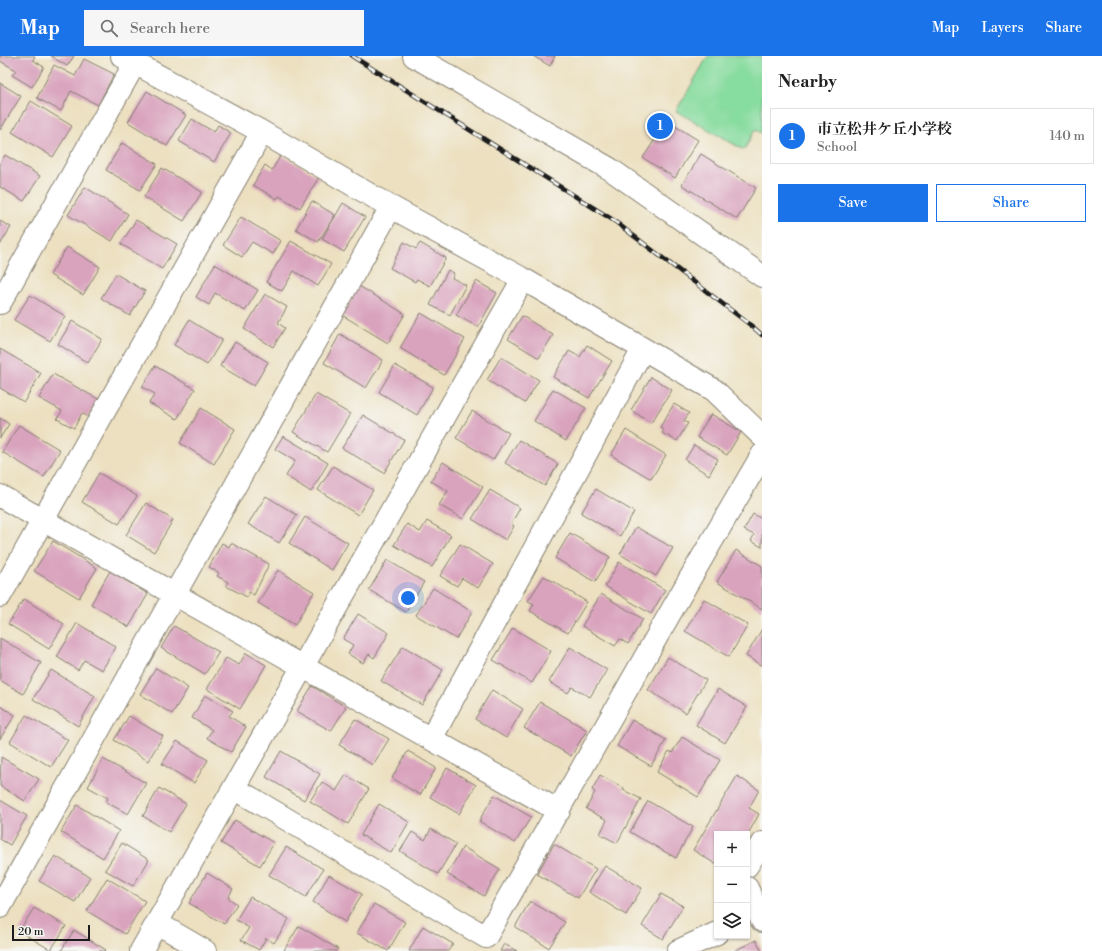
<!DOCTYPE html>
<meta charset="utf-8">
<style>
:root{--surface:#fff;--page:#f6f6f6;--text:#222;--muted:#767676;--line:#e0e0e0;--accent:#1a73e8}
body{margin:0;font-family:"Libre Bodoni","Noto Serif JP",serif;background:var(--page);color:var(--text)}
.controls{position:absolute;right:12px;bottom:12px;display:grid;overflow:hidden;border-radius:0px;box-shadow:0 1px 3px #0004}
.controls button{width:36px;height:36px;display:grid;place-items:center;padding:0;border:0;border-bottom:1px solid var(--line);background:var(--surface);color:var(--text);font:20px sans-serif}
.scale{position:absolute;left:12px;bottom:10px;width:78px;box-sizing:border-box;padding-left:4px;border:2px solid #1c1c1c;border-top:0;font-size:11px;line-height:14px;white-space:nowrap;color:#1c1c1c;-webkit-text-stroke:3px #f6f6f2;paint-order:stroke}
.you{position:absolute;left:408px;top:542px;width:14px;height:14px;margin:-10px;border:3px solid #fff;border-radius:50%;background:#1a73e8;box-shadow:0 0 0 6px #1a73e833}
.badge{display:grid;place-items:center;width:26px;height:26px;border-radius:50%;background:var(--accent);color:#fff;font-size:13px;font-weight:700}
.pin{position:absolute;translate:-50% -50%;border:2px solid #fff;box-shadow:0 1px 4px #0006}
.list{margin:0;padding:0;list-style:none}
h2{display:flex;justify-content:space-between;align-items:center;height:52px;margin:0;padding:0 16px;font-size:17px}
h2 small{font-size:13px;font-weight:400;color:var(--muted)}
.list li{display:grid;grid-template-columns:26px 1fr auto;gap:12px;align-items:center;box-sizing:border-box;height:56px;margin:0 8px 8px;padding:0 8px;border:1px solid var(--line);border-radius:0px}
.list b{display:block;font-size:15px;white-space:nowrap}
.list p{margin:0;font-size:13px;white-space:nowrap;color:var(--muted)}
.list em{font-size:13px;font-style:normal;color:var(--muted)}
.actions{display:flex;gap:8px;padding:12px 16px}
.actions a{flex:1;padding:9px 0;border:1px solid var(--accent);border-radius:0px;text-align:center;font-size:14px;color:var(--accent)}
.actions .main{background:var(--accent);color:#fff}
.icon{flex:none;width:22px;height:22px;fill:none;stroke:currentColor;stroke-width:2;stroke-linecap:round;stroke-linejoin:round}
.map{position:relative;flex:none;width:762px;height:895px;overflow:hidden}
header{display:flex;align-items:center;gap:24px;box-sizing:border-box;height:56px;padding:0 20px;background:var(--accent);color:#fff}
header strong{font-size:19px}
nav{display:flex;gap:22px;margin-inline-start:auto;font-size:14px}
.search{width:280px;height:36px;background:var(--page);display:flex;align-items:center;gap:10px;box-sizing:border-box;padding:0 14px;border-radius:0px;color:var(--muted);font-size:15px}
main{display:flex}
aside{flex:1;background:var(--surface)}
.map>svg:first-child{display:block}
.green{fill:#87dc9f;stroke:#527c5e}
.building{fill:#d9a3bd}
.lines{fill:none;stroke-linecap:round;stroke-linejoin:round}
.street-casing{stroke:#847e6e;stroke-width:24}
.street{stroke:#fff;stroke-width:22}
.rail-casing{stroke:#1c1c1c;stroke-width:4.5}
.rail{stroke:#f6f6f2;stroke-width:3;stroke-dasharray:9;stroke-linecap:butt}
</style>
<header>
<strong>Map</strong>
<div class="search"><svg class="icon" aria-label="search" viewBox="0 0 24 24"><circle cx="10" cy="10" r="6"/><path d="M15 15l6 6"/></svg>Search here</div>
<nav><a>Map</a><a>Layers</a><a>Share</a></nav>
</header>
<main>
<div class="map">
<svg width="762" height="895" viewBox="0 0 762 895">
<rect width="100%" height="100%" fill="#f6f6f2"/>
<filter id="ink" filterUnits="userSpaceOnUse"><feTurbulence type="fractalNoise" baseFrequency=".025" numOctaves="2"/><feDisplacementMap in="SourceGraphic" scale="8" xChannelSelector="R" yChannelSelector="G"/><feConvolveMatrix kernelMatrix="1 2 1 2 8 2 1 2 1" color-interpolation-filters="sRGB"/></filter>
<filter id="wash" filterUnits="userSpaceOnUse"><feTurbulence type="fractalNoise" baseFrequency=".012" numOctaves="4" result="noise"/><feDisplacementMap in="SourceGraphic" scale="16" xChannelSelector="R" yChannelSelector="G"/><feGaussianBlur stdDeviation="0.9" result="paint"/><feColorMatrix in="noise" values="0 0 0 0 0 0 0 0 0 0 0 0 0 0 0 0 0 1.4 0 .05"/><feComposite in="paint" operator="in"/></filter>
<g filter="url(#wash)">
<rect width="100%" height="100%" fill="#ece0c0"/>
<path class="green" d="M708 0H762V77L755 74 744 94 676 55Z"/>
<g id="blocks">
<path class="building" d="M0 0H35L33 4 44 11 32 31 12 19 16 14 0 5Z
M51 0H74L67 10Z
M533 0H555L550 10Z
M84 3 114 18 98 49 71 35 61 55 37 42 54 9 75 20Z
M0 27 21 40 0 74Z
M147 35 186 59 167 90 128 66Z
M31 45 72 70 53 101 12 76Z
M192 63 214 76 218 69 231 77 214 106 179 85Z
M667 65 698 84 675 122 643 102Z
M122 87 157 108 140 134 106 114Z
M701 98 756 132 737 163 682 129Z
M5 99 40 120 24 145 0 131V108Z
M281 99 319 121 300 152 279 140 277 143 253 129 265 109 272 114Z
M162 112 202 136 184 165 144 141Z
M85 131 128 158 112 185 68 159Z
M312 145 335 159 318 186 296 173Z
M343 147 365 161 344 196 322 183Z
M241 161 281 185 273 198 252 186 242 201 223 189Z
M136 164 177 188 162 213 121 188Z
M0 165 11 171 0 189Z
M291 185 331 208 318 230 294 215 282 235 266 226Z
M404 186 416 193 420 187 446 202 430 230 417 223 415 226 390 212Z
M67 191 100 211 83 239 50 219Z
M215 208 258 234 245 255 215 237 209 249 196 241Z
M448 214 454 217 452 222 466 229 450 259 430 249Z
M116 218 145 235 130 260 101 242Z
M476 225 497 237 478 271 456 259Z
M359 230 405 258 388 287 342 259Z
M265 238 287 251 278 267 285 272 273 291 244 273Z
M30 239 65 260 50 285 14 264Z
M421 257 465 283 444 319 400 292Z
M522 260 553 279 539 302 508 283Z
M189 264 222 284 207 309 174 289Z
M72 265 102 283 88 307 58 288Z
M340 278 383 304 366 332 324 307Z
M235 286 268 306 254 330 220 310Z
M587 289 612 305 589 342 553 321 569 295 580 301Z
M0 293 41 317 24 346 0 332Z
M501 301 539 324 525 347 487 324Z
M395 309 433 331 417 359 379 336Z
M155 310 195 333 177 363 149 347 155 338 142 331Z
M53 318 98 343 88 361 82 357 74 372 57 363 62 355 39 342Z
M651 321 672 334 651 367 631 354Z
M553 333 586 352 566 385 534 365Z
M316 338 350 358 327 396 293 376Z
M674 348 689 357 684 365 688 367 677 385 662 377 664 374 660 371Z
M201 352 235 373 214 408 180 387Z
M472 355 509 377 493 404 456 382Z
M711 358 741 376 727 399 697 381Z
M363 359 404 384 384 417 342 392Z
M0 362 9 368 0 382Z
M19 369 60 394 44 421 2 396Z
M626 374 666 399 651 423 611 399Z
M283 380 328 407 311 436 286 420 295 405 275 393Z
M519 384 558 408 545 430 505 407Z
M694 389 718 403 709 419 685 404Z
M443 406 483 431 463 463 439 449 448 435 431 425Z
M333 410 373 434 358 459 318 434Z
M99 417 137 440 119 468 82 446Z
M596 433 634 456 620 480 581 457Z
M490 434 520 452 511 468 514 470 506 484 472 463Z
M266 440 297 459 279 487 248 468Z
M146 447 173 464 154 496 126 479Z
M753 458 762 463V491L751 485 754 479 744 474Z
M305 461 348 487 332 514 289 487Z
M427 465 451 479 432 511 394 489 407 468 420 476Z
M636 471 673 492 656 520 620 498Z
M570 477 610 501 595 526 555 502Z
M53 485 97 512 79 542 34 515Z
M222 487 229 491 231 487 269 508 254 539 249 536 247 541 226 530 228 526 217 520 219 517 209 511Z
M460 488 493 508 478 532 462 522 457 530 440 520Z
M736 494 762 510V553L717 526Z
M387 504 424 526 406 556 369 534Z
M619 506 665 534 651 558 605 530Z
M278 514 314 536 295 569 258 547Z
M110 515 148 538 129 571 91 548Z
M544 520 587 546 568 577 530 555 534 548 528 545Z
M433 532 472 556 456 583 416 559Z
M601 538 643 563 628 588 620 583 615 590 582 570Z
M24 543 64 568 49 593 8 568Z
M704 543 748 569 729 601 685 575Z
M358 558 389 577 374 602 369 598 363 607 348 598 353 589 343 583Z
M77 567 116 591 102 614 84 604 78 614 57 601Z
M174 570 219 596 205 618 161 592Z
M513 572 551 595 532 627 493 604Z
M762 573V610L746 600Z
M0 582 41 607 23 638 0 624Z
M403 590 443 614 422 649 381 625Z
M570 591 607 614 590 641 572 631 568 637 549 626Z
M246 597 266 609 240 653 207 633 226 602 239 609Z
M668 601 706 624 686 657 648 634Z
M156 612 188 632 172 658 140 638Z
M51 614 95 640 78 670 33 643Z
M312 630 346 651 331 675 297 655Z
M718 633 747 651 725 687 696 669Z
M492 634 523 653 506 682 475 663Z
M205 639 233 655 229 660 246 671 231 696 207 682 212 674 192 662Z
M540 646 587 674 571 700 524 672Z
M0 650 15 659 0 683Z
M26 659 68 684 51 711 10 686Z
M129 660 163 680 148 705 114 684Z
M355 663 389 683 373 709 339 689Z
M632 664 666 684 651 710 617 690Z
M682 681 720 704 698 741 657 716 669 695 672 697Z
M177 685 208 704 194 727 162 708Z
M281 695 320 718 304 744 266 721Z
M408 695 436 712 420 739 392 722Z
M1 701 39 723 25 745 0 730Z
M103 703 146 727 128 758 106 746 108 742 88 731Z
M447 712 476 729 459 758 430 741Z
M346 719 369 733 348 768 310 745 322 726 336 735Z
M600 719 624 732 623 734 641 743 617 787 600 778 607 764 586 753 595 736 592 734Z
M737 720 759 734 749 752 759 758 748 778H717V809L693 794Z
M159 732 186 748 169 776 143 760Z
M494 739 531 761 515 787 479 765Z
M0 744 27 760 10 789 0 783Z
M648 745 693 771 676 802 630 776Z
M379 748 409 766 391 797 361 779Z
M77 749 119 775 103 802 61 776Z
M235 764 274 787 260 810 221 787Z
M431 773 456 788 438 818 400 795 412 776 425 784Z
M122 787 149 804 133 830 105 814Z
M554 788 596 813 578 842 537 818Z
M286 791 323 813 306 841 269 819Z
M463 791 500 813 484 840 447 818Z
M55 800 90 821 75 846 39 825Z
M605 810 642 832 626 859 589 836Z
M207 817 233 833 228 842 237 848 224 868 189 847Z
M329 819 362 838 345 866 313 846Z
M107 822 145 845 125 878 87 855Z
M661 838 683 850 663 883 642 870Z
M250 841 289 863 274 887 266 882 259 894 241 884 249 872 236 864Z
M530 845 565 866 549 892 515 871Z
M374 848 405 866 388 895 357 877Z
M34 852 66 870 51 894 19 875Z
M299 870 338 893 336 895H286L284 894Z
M423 870 453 888 448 895H409Z
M74 874 106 894 105 895H61Z
M756 884 762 895H734Z
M504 888 517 895H500Z"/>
</g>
</g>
<g filter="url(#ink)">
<use href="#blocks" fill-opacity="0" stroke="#847e6e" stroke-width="1"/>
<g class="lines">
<defs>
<path id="street" d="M122 0 262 76 391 151 523 223 714 334 762 380
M414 0 610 113 762 220
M0 247 135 7
M0 440 559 755
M0 540 262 76
M431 683 643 293
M234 732 486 881 685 531 762 399
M747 810 762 787
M747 832 762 865
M0 851 391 151
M157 867 205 895
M141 895 523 223
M678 895 717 877"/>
</defs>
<use href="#street" class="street-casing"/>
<use href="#street" class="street"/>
<defs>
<path id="rail" d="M352 0 613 164 753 271 762 279"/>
</defs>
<use href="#rail" class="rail-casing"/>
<use href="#rail" class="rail"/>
</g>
</g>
</svg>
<div class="controls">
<button>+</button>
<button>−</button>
<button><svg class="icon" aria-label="layers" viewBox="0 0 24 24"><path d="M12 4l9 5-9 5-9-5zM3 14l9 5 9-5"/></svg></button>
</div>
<div class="scale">20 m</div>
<div class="you"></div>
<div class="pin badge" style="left:660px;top:70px">1</div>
</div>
<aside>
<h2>Nearby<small></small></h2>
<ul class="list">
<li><span class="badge">1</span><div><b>市立松井ケ丘小学校</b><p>School</p></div><em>140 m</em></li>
</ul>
<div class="actions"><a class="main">Save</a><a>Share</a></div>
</aside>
</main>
